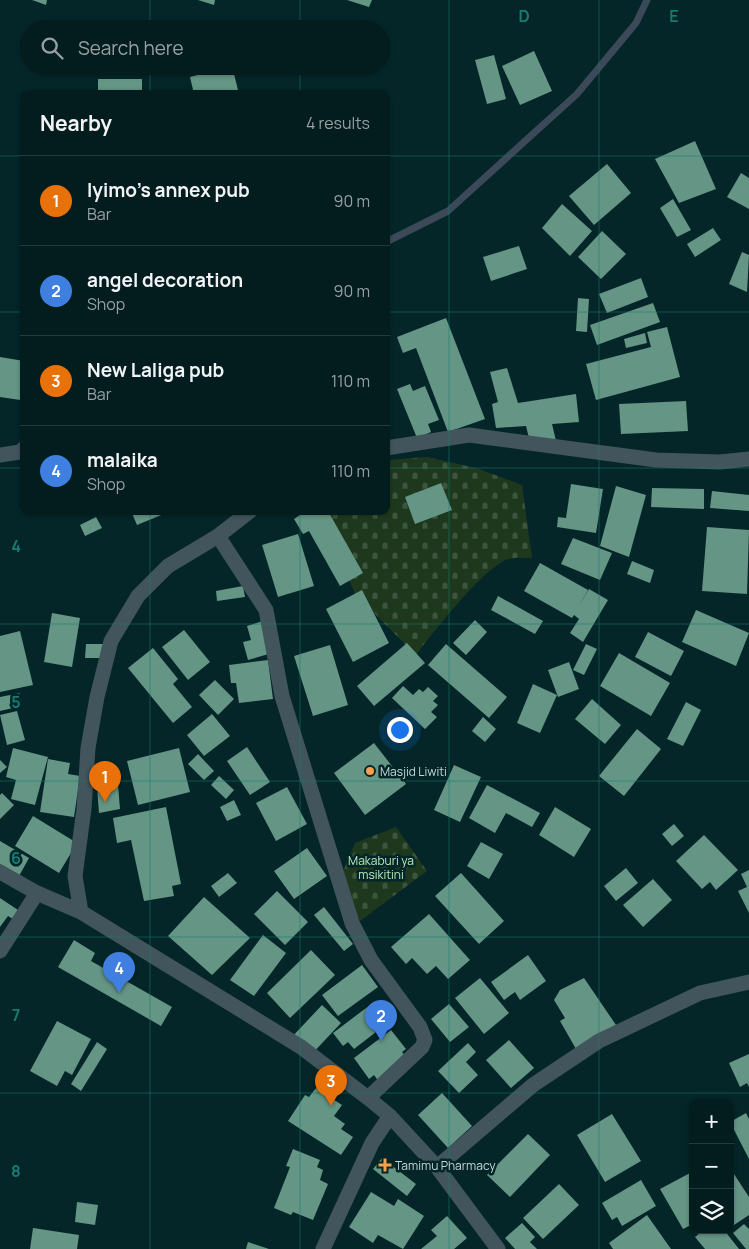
<!DOCTYPE html>
<meta charset="utf-8">
<style>
:root{--surface:#031c1e;--page:#11292b;--text:#f1f3f6;--muted:#97a1a4;--line:#243a3c;--accent:#f8a14a}
body{margin:0;font-family:Manrope,sans-serif;background:var(--page);color:var(--text)}
.controls{position:absolute;right:15px;bottom:15px;display:grid;overflow:hidden;border-radius:10px;box-shadow:0 1px 4px #0004}
.controls button{width:45px;height:45px;display:grid;place-items:center;padding:0;border:0;border-bottom:1px solid var(--line);background:var(--surface);color:var(--text);font:25px sans-serif}
.you{position:absolute;left:399px;top:729px;width:18px;height:18px;margin:-12px;border:4px solid #fff;border-radius:50%;background:#1a73e8;box-shadow:0 0 0 8px #1a73e833}
.badge{display:grid;place-items:center;width:32px;height:32px;border-radius:50%;background:var(--accent);color:#fff;font-size:16px;font-weight:700}
.pin{position:absolute;translate:-50% -41px;filter:drop-shadow(0 1px 2px #0008)}
.pin::after{content:'';position:absolute;top:26px;width:18px;height:15px;background:inherit;clip-path:polygon(0 0,100% 0,50% 100%)}
.list{margin:0;padding:0;list-style:none}
h2{display:flex;justify-content:space-between;align-items:center;height:65px;margin:0;padding:0 20px;font-size:21px}
h2 small{font-size:16px;font-weight:400;color:var(--muted)}
.list li{display:grid;grid-template-columns:32px 1fr auto;gap:15px;align-items:center;box-sizing:border-box;height:90px;padding:0 20px;border-top:1px solid var(--line)}
.list b{display:block;font-size:19px;white-space:nowrap}
.list p{margin:0;font-size:16px;white-space:nowrap;color:var(--muted)}
.list em{font-size:16px;font-style:normal;color:var(--muted)}
.icon{flex:none;width:28px;height:28px;fill:none;stroke:currentColor;stroke-width:2;stroke-linecap:round;stroke-linejoin:round}
.map{position:relative;flex:none;width:749px;height:1249px;overflow:hidden}
.search{position:absolute;background:var(--surface);box-shadow:0 1px 4px #0004;left:20px;top:20px;width:370px;height:55px;display:flex;align-items:center;gap:12px;box-sizing:border-box;padding:0 18px;border-radius:28px;color:var(--muted);font-size:19px}
.panel{position:absolute;background:var(--surface);box-shadow:0 1px 4px #0004;left:20px;top:90px;width:370px;height:425px;border-radius:10px}
.map>svg:first-child{display:block}
.cemetery{fill:url(#cemetery-stones)}
.lines{fill:none;stroke-linecap:round;stroke-linejoin:round}
.stream{stroke:#3b4959;stroke-width:7}
.building{fill:#649585}
.street{stroke:#42545c;stroke-width:15}
.grid{fill:none;stroke:#187b73;stroke-width:1;stroke-opacity:0.55}
.poi-dot{fill:#f8a14a;stroke:#042628;stroke-width:2}
.labels{text-anchor:middle;dominant-baseline:central;stroke-width:5;stroke-linejoin:round;paint-order:stroke}
.poi-label{font-size:12px;fill:#c4d6d6;stroke:#042628;text-anchor:start}
.park-label{font-size:12px;fill:#b6e9b5;stroke:#042628}
.grid-label{font-size:16px;text-anchor:middle;font-weight:bold;fill:#187b73;stroke:#042628;stroke-width:5;stroke-linejoin:round;paint-order:stroke}
</style>
<div class="map">
<svg width="749" height="1249" viewBox="0 0 749 1249">
<defs>
<pattern id="cemetery-stones" width="16" height="16" patternUnits="userSpaceOnUse" patternTransform="scale(1.25)"><rect width="16" height="16" fill="#1e381e"/><path d="M2 7V4a2 2 0 0 1 4 0v3zM10 15v-3a2 2 0 0 1 4 0v3z" fill="#3d543e"/></pattern>
</defs>
<rect width="100%" height="100%" fill="#042628"/>
<path class="cemetery" d="M427 457 476 468 522 485 532 558C525 558 516 557 509 559 487 563 431 635 416 655L356 595 315 511H386V460Z
M396 827 427 871 360 921 337 886 355 843Z"/>
<g class="lines">
<path class="stream" d="M386 242 448 211 577 94 636 23 647 0"/>
</g>
<path class="building" d="M32 0H47L46 5Z
M198 0H215L214 5Z
M347 0H372L369 7Z
M534 51 552 91 520 105 502 66Z
M494 55 506 99 487 104 475 60Z
M232 66 239 94H194L190 77Z
M98 79H142V94H98Z
M695 141 716 189 679 203 655 159Z
M607 164 631 193 594 225 569 196Z
M741 173 749 178V209L727 197Z
M673 199 691 230 677 237 660 208Z
M562 204 592 231 570 256 542 228Z
M713 228 721 240 695 257 687 244Z
M602 231 626 254 601 279 578 257Z
M519 246 527 269 491 281 483 257Z
M742 252 749 255 747 292 729 284Z
M641 278 648 297 607 313 599 294Z
M578 298 589 299 587 332 576 331Z
M653 303 660 322 597 345 590 325Z
M446 318 485 419 448 432 416 348 403 353 397 337Z
M667 327 680 377 596 400 586 364 651 347 647 332Z
M645 333 647 343 626 348 624 339Z
M0 357 24 361 20 400 0 397Z
M507 368 518 403 576 394 579 422 552 424 557 445 530 442 526 426 496 428 492 404 498 402 490 372Z
M410 384 413 391 425 386 439 420 428 424 431 432 417 438 397 389Z
M686 401 688 431 621 434 619 404Z
M441 483 452 510 415 524 405 497Z
M571 484 603 489 596 533 557 527 558 517 566 518Z
M616 486 646 495 629 557 600 546Z
M652 488 704 489V509L651 507Z
M712 491 749 495V511L710 508Z
M131 511H171L137 525Z
M306 511H328L363 573 340 586 309 531 303 534 294 519Z
M96 517 102 528 85 536 80 525Z
M707 527 749 530 747 594 702 591Z
M298 534 314 586 278 597 262 545Z
M573 538 612 553 600 580 561 564Z
M632 561 654 570 650 583 627 574Z
M540 563 588 590 578 607 589 589 608 600 583 642 570 633 579 619 574 615 572 618 524 591Z
M243 586 245 597 217 601 216 591Z
M362 590 389 643 353 662 326 609Z
M498 596 543 621 535 634 491 610Z
M696 610 749 633 736 666 682 642Z
M52 613 80 618 72 667 44 662Z
M475 620 487 632 466 655 453 643Z
M263 621 272 653 248 660 243 642 251 640 247 626Z
M184 630 210 662 188 680 162 647Z
M20 631 33 685 0 692V636Z
M648 632 684 651 671 676 635 657Z
M407 643 425 663 374 706 357 686Z
M86 644H105V658H85Z
M446 644 507 697 489 718 428 665Z
M586 644 597 649 584 675 573 670Z
M330 645 348 705 313 716 294 656Z
M153 648 178 679 173 684 192 707 173 723 128 668Z
M619 653 670 683 651 716 600 686Z
M268 660 273 699 239 703 236 683H231L229 665Z
M569 662 579 689 558 697 548 670Z
M215 680 234 699 218 715 199 695Z
M533 684 557 695 540 733 517 723Z
M403 686 413 695 419 689 423 692 428 687 438 696 433 701 438 705 431 712 437 717 425 729 392 698Z
M20 693 22 706 0 711V697Z
M592 699 621 725 605 744 575 719Z
M686 702 701 710 683 746 667 739Z
M17 711 25 740 7 745 0 715Z
M212 714 230 736 204 756 187 735Z
M483 717 496 729 485 742 472 731Z
M637 729 661 749 624 796 599 776Z
M374 743 406 784 365 815 334 773Z
M247 747 270 782 250 795 227 761Z
M13 748 48 757 35 805 11 799 16 780 6 777Z
M179 748 190 792 138 805 127 761Z
M198 754 214 771 204 780 188 764Z
M48 759 70 763 68 774 80 776 74 817 40 812Z
M0 760 7 767 0 773Z
M454 765 481 777 460 822 434 810Z
M219 776 234 790 226 799 211 785Z
M118 785 120 809 99 813 97 787Z
M487 785 540 813 532 827 506 813 495 833 469 818Z
M287 787 307 824 276 841 256 803Z
M2 793 14 805 0 819V795Z
M234 800 241 815 227 821 220 807Z
M166 807 181 884 172 886 174 896 144 901 131 840 117 843 113 818Z
M555 807 591 829 574 857 539 835Z
M33 816 77 843 59 873 15 846Z
M674 824 684 836 672 846 662 834Z
M704 835 738 870 716 890 710 882 702 889 676 861Z
M0 841 29 858 19 876 0 864Z
M481 842 503 854 489 879 467 866Z
M307 848 327 876 294 899 274 871Z
M626 868 638 883 616 901 604 886Z
M749 870V913L738 891 747 887 741 874Z
M228 873 237 883 219 897 211 886Z
M461 873 504 921 479 944 435 896Z
M653 879 672 900 643 927 623 905Z
M277 891 308 922 285 945 254 914Z
M204 897 250 938 212 975 168 936Z
M0 898 18 910 13 919 8 916 0 927Z
M324 907 353 944 344 951 314 915Z
M429 914 470 960 448 979 436 966 427 974 412 958 406 964 391 947Z
M263 935 286 953 254 996 230 980Z
M74 940 95 953 91 961 172 1007 161 1026 58 967Z
M311 950 335 975 290 1018 267 993Z
M528 955 546 981 520 1000 515 992 504 1000 491 982Z
M362 965 378 987 338 1016 322 995Z
M480 978 509 1013 484 1034 455 998Z
M584 978 616 1025 576 1049 560 1021 565 1018 554 1000 560 990Z
M374 1002 389 1022 354 1049 348 1042 343 1046 333 1033Z
M449 1004 469 1027 450 1042 431 1019Z
M322 1005 341 1023 310 1056 291 1038Z
M57 1021 91 1039 72 1075 65 1071 57 1086 30 1071Z
M391 1030 406 1049 402 1052 411 1063 382 1086 374 1075 369 1079 354 1058Z
M509 1040 534 1068 511 1088 486 1060Z
M97 1042 107 1049 81 1091 71 1084Z
M468 1043 476 1052 466 1062 478 1075 459 1093 438 1071Z
M749 1054V1087L747 1083 740 1087 729 1063Z
M316 1088 342 1105 334 1116 345 1124 341 1129 353 1137 341 1155 288 1121 305 1095 309 1097Z
M442 1093 472 1126 448 1148 418 1115Z
M746 1113 749 1119V1159L730 1122Z
M612 1114 641 1161 605 1182 577 1135Z
M528 1134 550 1155 510 1197 487 1175Z
M293 1149 320 1160 317 1167 323 1170 320 1180 328 1184 313 1220 293 1212 291 1215 274 1208 290 1167 286 1166Z
M382 1158 416 1184 407 1196 373 1169Z
M732 1171 749 1197V1215L731 1227Z
M690 1173 693 1177V1224L683 1229 660 1189Z
M641 1180 656 1206 622 1226 617 1217 612 1220 602 1203Z
M559 1184 579 1205 543 1239 523 1218Z
M371 1192 394 1206 398 1199 424 1216 403 1249 378 1235 373 1243 349 1227Z
M77 1202 98 1205 95 1225 75 1222Z
M647 1215 671 1249H613L609 1243Z
M447 1216 467 1238 454 1249H421L437 1236 431 1230Z
M522 1223 535 1237 530 1242 537 1249H515L505 1238Z
M744 1224 749 1229V1249H746L733 1233Z
M33 1228 79 1235 77 1249H30Z
M704 1230H724L739 1249H705L695 1237Z
M248 1242 269 1249H246Z"/>
<g class="lines">
<path class="street" d="M386 448 469 435 656 460 720 462 749 459
M0 455 20 452 24 448
M218 536 266 610 282 696 352 923 371 960 420 1027 425 1040 422 1047 368 1098
M0 872 37 893 81 912 301 1047 368 1098 390 1116 437 1167 498 1249
M81 912 75 876 84 809 88 748 97 697 111 641 138 596 168 566 218 536 250 511
M0 951 37 893
M437 1167 533 1085 599 1041 700 993 749 982
M323 1249 372 1143 390 1116"/>
</g>
<path class="grid" d="M150 0V29M300 0V29M449 0V1249M599 0V1249M150 66V94M300 66V94M0 156H24M386 156H749M0 312H24M386 312H749M0 468H24M386 468H749M150 511V1249M300 511V1249M0 624H749M0 781H749M0 937H749M0 1093H749"/>
<g class="poi-dot">
<circle cx="370" cy="771" r="5"/>
<path d="M382.5 1157.5h5v5h5v5h-5v5h-5v-5h-5v-5h5z"/>
</g>
<g class="labels">
<g class="poi-label">
<text x="380" y="771">Masjid Liwiti</text>
<text x="395" y="1165">Tamimu Pharmacy</text>
</g>
<g class="park-label">
<text x="381" y="860">Makaburi ya<tspan x="381" dy="14">msikitini</tspan></text>
</g>
</g>
<g class="grid-label">
<text x="524" y="22">D</text>
<text x="674" y="22">E</text>
<text x="16" y="552">4</text>
<text x="16" y="708">5</text>
<text x="16" y="864">6</text>
<text x="16" y="1021">7</text>
<text x="16" y="1177">8</text>
</g>
</svg>
<div class="controls">
<button>+</button>
<button>−</button>
<button><svg class="icon" aria-label="layers" viewBox="0 0 24 24"><path d="M12 4l9 5-9 5-9-5zM3 14l9 5 9-5"/></svg></button>
</div>
<div class="you"></div>
<div class="pin badge" style="left:105px;top:802px;background:#e8710a">1</div>
<div class="pin badge" style="left:381px;top:1041px;background:#3f7fe0">2</div>
<div class="pin badge" style="left:331px;top:1106px;background:#e8710a">3</div>
<div class="pin badge" style="left:119px;top:993px;background:#3f7fe0">4</div>
<div class="search"><svg class="icon" aria-label="search" viewBox="0 0 24 24"><circle cx="10" cy="10" r="6"/><path d="M15 15l6 6"/></svg>Search here</div>
<section class="panel">
<h2>Nearby<small>4 results</small></h2>
<ul class="list">
<li><span class="badge" style="background:#e8710a">1</span><div><b>lyimo's annex pub</b><p>Bar</p></div><em>90 m</em></li>
<li><span class="badge" style="background:#3f7fe0">2</span><div><b>angel decoration</b><p>Shop</p></div><em>90 m</em></li>
<li><span class="badge" style="background:#e8710a">3</span><div><b>New Laliga pub</b><p>Bar</p></div><em>110 m</em></li>
<li><span class="badge" style="background:#3f7fe0">4</span><div><b>malaika</b><p>Shop</p></div><em>110 m</em></li>
</ul>
</section>
</div>
